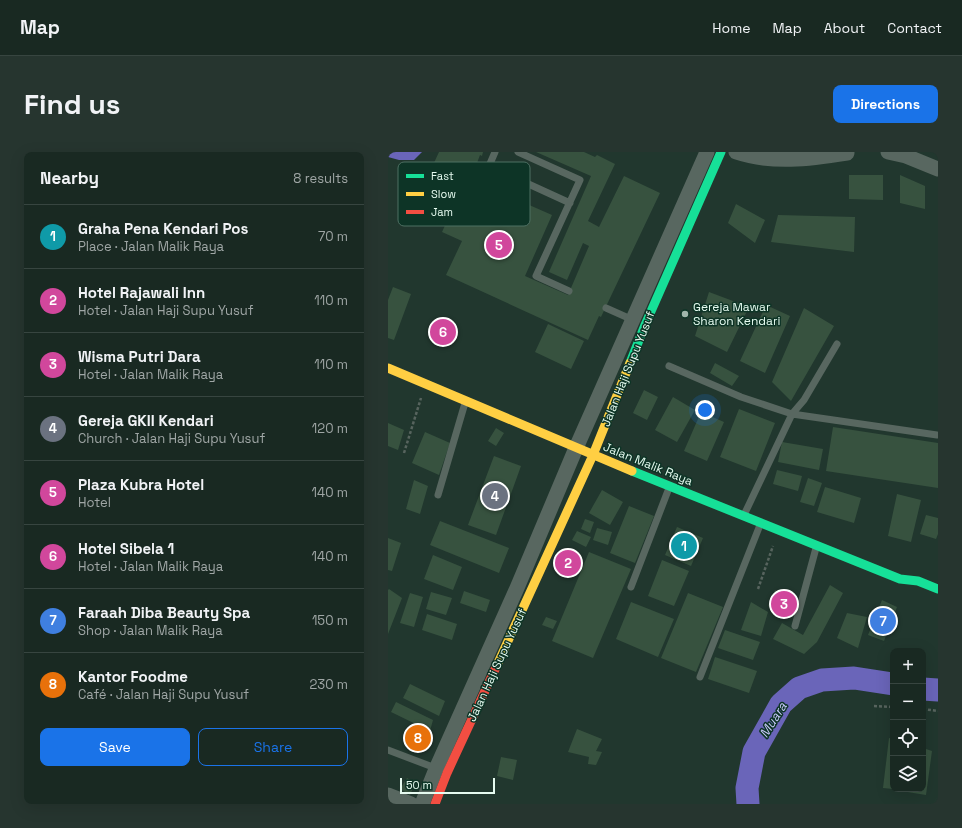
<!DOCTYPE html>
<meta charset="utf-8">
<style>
:root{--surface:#192922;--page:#26352f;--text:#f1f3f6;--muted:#9fa6a5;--line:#374540;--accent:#1a73e8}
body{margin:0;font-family:"Space Grotesk",sans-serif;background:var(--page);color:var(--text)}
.controls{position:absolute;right:12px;bottom:12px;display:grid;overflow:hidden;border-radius:8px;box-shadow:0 4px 16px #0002}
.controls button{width:36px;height:36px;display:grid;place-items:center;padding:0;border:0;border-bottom:1px solid var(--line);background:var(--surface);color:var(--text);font:20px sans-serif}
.scale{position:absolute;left:12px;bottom:10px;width:95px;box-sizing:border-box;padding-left:4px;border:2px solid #e6fbf0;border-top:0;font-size:11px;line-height:14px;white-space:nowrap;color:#e6fbf0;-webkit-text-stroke:3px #0d3426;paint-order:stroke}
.you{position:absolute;left:317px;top:258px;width:14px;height:14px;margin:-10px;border:3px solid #fff;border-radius:50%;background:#1a73e8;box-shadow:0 0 0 6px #1a73e833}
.badge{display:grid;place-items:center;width:26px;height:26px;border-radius:50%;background:var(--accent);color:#fff;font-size:13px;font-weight:700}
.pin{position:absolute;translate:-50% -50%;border:2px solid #fff;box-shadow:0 1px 4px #0006}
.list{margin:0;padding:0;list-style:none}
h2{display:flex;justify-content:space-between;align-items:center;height:52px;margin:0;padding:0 16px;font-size:17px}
h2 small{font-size:13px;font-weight:400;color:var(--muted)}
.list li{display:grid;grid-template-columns:26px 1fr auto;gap:12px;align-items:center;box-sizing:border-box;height:64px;padding:0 16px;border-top:1px solid var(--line)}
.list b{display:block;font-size:15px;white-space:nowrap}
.list p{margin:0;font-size:13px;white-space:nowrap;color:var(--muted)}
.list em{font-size:13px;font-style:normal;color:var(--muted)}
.actions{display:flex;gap:8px;padding:12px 16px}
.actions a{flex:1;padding:9px 0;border:1px solid var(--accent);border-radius:8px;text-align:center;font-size:14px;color:var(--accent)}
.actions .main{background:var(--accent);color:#fff}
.icon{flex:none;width:22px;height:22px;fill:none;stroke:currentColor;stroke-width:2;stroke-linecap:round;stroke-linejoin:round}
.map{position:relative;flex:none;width:550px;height:652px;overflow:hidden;border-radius:8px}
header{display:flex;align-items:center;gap:24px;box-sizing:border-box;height:56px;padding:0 20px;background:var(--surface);border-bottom:1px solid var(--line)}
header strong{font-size:19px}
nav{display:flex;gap:22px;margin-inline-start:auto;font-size:14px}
.intro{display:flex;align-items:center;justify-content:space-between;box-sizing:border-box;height:96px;padding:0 24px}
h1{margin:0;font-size:28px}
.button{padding:10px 18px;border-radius:8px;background:var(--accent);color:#fff;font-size:14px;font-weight:700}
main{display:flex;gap:24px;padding:0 24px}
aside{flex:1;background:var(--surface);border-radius:8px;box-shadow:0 4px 16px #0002}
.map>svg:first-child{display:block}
.water{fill:#6a65b9}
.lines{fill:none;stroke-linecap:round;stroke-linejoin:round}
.river{stroke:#6a65b9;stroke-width:23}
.building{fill:#37523f}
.path{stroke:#57645e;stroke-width:2.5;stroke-dasharray:3 2;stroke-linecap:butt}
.lane{stroke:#586760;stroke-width:7}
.street{stroke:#586760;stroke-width:15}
.fast{stroke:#16e098;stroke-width:9}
.slow{stroke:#ffcf43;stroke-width:9}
.jam{stroke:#f24e42;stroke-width:9}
.poi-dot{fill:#a1b6ac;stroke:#0d3426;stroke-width:1.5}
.labels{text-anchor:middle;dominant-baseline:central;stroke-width:3;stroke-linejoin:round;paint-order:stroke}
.poi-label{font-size:12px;fill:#e6fbf0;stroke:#0d3426;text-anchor:start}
.street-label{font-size:12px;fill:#e6fbf0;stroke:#0d3426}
.water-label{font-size:13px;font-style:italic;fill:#c8c9fa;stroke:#0d3426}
.key{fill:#0d3426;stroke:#4e7063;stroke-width:1}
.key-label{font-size:11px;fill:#e6fbf0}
</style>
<header>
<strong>Map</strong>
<nav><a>Home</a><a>Map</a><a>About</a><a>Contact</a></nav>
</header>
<div class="intro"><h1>Find us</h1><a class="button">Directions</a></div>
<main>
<aside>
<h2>Nearby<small>8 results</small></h2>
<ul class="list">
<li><span class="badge" style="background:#0f9aa8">1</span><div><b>Graha Pena Kendari Pos</b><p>Place · Jalan Malik Raya</p></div><em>70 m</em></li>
<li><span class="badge" style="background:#d1479c">2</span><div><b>Hotel Rajawali Inn</b><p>Hotel · Jalan Haji Supu Yusuf</p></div><em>110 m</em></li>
<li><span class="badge" style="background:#d1479c">3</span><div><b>Wisma Putri Dara</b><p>Hotel · Jalan Malik Raya</p></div><em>110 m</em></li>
<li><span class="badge" style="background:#6b7280">4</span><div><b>Gereja GKII Kendari</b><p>Church · Jalan Haji Supu Yusuf</p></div><em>120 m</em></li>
<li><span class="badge" style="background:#d1479c">5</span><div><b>Plaza Kubra Hotel</b><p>Hotel</p></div><em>140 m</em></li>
<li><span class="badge" style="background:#d1479c">6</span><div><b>Hotel Sibela 1</b><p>Hotel · Jalan Malik Raya</p></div><em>140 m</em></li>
<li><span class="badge" style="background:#3f7fe0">7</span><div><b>Faraah Diba Beauty Spa</b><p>Shop · Jalan Malik Raya</p></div><em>150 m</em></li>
<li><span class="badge" style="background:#e8710a">8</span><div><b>Kantor Foodme</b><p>Café · Jalan Haji Supu Yusuf</p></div><em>230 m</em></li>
</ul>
<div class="actions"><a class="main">Save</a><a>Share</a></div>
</aside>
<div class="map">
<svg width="550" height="652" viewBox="0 0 550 652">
<rect width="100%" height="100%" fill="#21372e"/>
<path class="water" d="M0 0H34L26 8H11L0 5Z"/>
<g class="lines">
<path class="river" d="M535 537 550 538
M360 652 359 636 366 600 393 552 411 536 434 528 466 526 505 532"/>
</g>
<path class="building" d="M51 0H95L94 4 92 3 86 19 127 37 123 45 164 63 137 124 180 143 201 94 195 91 179 128 161 120 203 24 148 0H196L207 5 209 3 227 12 200 69 211 75 236 24 272 41 213 165 211 164 200 188 58 123 74 89 54 80 65 56 32 41Z
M461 23H495V48L461 47Z
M512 23 537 34V57L512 51Z
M348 52 377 68 367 91 340 71Z
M390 63 467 65 466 100 383 90Z
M5 135 23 142 6 188 0 186V148Z
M321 140 361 155 339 200 307 184Z
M378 153 402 164 377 221 352 209Z
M416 156 446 174 403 249 384 230Z
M160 172 196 189 183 217 147 200Z
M327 211 351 224 344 234 322 221Z
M256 238 270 245 259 268 245 261Z
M285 245 307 258 289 290 267 278Z
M351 257 387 271 368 319 332 305Z
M313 260 336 270 319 309 296 299Z
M0 271 16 278 10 298 0 294Z
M445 275 550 291V336L438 319Z
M108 276 116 281 108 294 100 289Z
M37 280 62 291 51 323 24 311Z
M394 290 435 297 431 318 390 310Z
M106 304 133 314 108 383 80 373Z
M389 318 414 324 410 339 385 332Z
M420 326 434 331 426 354 412 350Z
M26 328 40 334 32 362 18 357Z
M437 335 473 346 466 371 429 360Z
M214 338 235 350 222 373 201 361Z
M509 342 533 348 523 390 500 384Z
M241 354 266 364 247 411 222 401Z
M538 363 550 366V382L548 387 532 382Z
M197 367 206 370 202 381 193 377Z
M52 369 121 396 111 421 42 393Z
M289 375 315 386 303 414 277 403Z
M209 376 224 380 220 393 205 388Z
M189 379 203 385 198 395 184 388Z
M0 386 13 391 4 419 0 418Z
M201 400 243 417 205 506 164 489Z
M45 403 74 415 65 438 36 427Z
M274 408 301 419 286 454 260 444Z
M442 433 455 441 429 490 416 502 385 487 394 471 415 483Z
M1 437 14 446 0 482V438Z
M387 438 404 446 397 462 380 454Z
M76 439 102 448 98 460 72 451Z
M43 440 64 446 58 463 38 457Z
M22 441 35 445 26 475 12 471Z
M300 441 335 455 308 520 273 506Z
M494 448 509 455 496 489 480 483Z
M243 450 286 467 270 505 228 487Z
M363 450 380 460 373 484 353 478Z
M459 461 479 465 470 496 449 486Z
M39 462 69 472 64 488 34 478Z
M158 465 169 469 165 477 154 473Z
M337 478 372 490 365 508 330 496Z
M327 505 369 519 361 541 320 527Z
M22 532 57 549 51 564 15 546Z
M8 550 45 568 42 579 3 560Z
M189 577 214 587 208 599 214 600 208 613 200 612 201 605 180 600Z
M501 586 505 587V637L495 636Z
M535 596 544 599 538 643 507 638 535 637Z
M113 605 129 608 125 628 109 624Z
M19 626 27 631 22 643 12 637Z"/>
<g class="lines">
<path class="path" d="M16 301 33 246
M370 437 385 394
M486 554 505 555
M535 557 550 559"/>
<path class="lane" d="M107 0 101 14 182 51
M130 0 192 28 148 124 181 139
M218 156 245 168
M281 214 353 245 404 262 549 283
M50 343 77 251
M356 363 404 262 416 248 449 192
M243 435 281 336
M407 474 428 396
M312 525 372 373
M0 598 50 617"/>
<path class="street" d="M348 0C384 12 422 7 459 1
M500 0 518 4 550 17
M0 643 23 652
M34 652 48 617 129 436 188 296 319 0"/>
<path class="fast" d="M242 211 257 173 333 0
M244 319 512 427 530 429 550 437"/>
<path class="slow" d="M0 216 244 319
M109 513 205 303 242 211"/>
<path class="jam" d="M47 652 59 621 109 513"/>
</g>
<circle class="poi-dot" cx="297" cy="162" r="4"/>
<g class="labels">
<g class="poi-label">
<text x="305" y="155">Gereja Mawar<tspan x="305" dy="14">Sharon Kendari</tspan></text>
</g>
<g class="street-label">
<text transform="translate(240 217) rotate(-68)">Jalan Haji Supu Yusuf</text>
<text transform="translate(260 312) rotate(22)">Jalan Malik Raya</text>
<text transform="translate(109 513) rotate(-65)">Jalan Haji Supu Yusuf</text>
</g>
<g class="water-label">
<text transform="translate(385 568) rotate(-58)">Muara</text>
</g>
</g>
<rect x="10" y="10" width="132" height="64" rx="6" class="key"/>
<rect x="18" y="22" width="18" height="4" fill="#16e098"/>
<rect x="18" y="40" width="18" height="4" fill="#ffcf43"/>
<rect x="18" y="58" width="18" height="4" fill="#f24e42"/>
<g class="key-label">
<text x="43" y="28">Fast</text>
<text x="43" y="46">Slow</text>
<text x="43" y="64">Jam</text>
</g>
</svg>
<div class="controls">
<button>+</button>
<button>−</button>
<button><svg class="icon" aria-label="locate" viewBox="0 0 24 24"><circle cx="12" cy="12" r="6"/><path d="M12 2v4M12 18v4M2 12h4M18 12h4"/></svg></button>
<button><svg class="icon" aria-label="layers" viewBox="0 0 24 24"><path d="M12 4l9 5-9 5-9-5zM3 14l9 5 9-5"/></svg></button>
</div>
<div class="scale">50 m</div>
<div class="you"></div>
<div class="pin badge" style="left:296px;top:394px;background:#0f9aa8">1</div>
<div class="pin badge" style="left:180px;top:411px;background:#d1479c">2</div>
<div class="pin badge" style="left:396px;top:452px;background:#d1479c">3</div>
<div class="pin badge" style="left:107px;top:344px;background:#6b7280">4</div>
<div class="pin badge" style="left:111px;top:93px;background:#d1479c">5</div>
<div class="pin badge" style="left:55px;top:180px;background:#d1479c">6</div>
<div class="pin badge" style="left:495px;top:469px;background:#3f7fe0">7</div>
<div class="pin badge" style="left:30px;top:586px;background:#e8710a">8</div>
</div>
</main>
